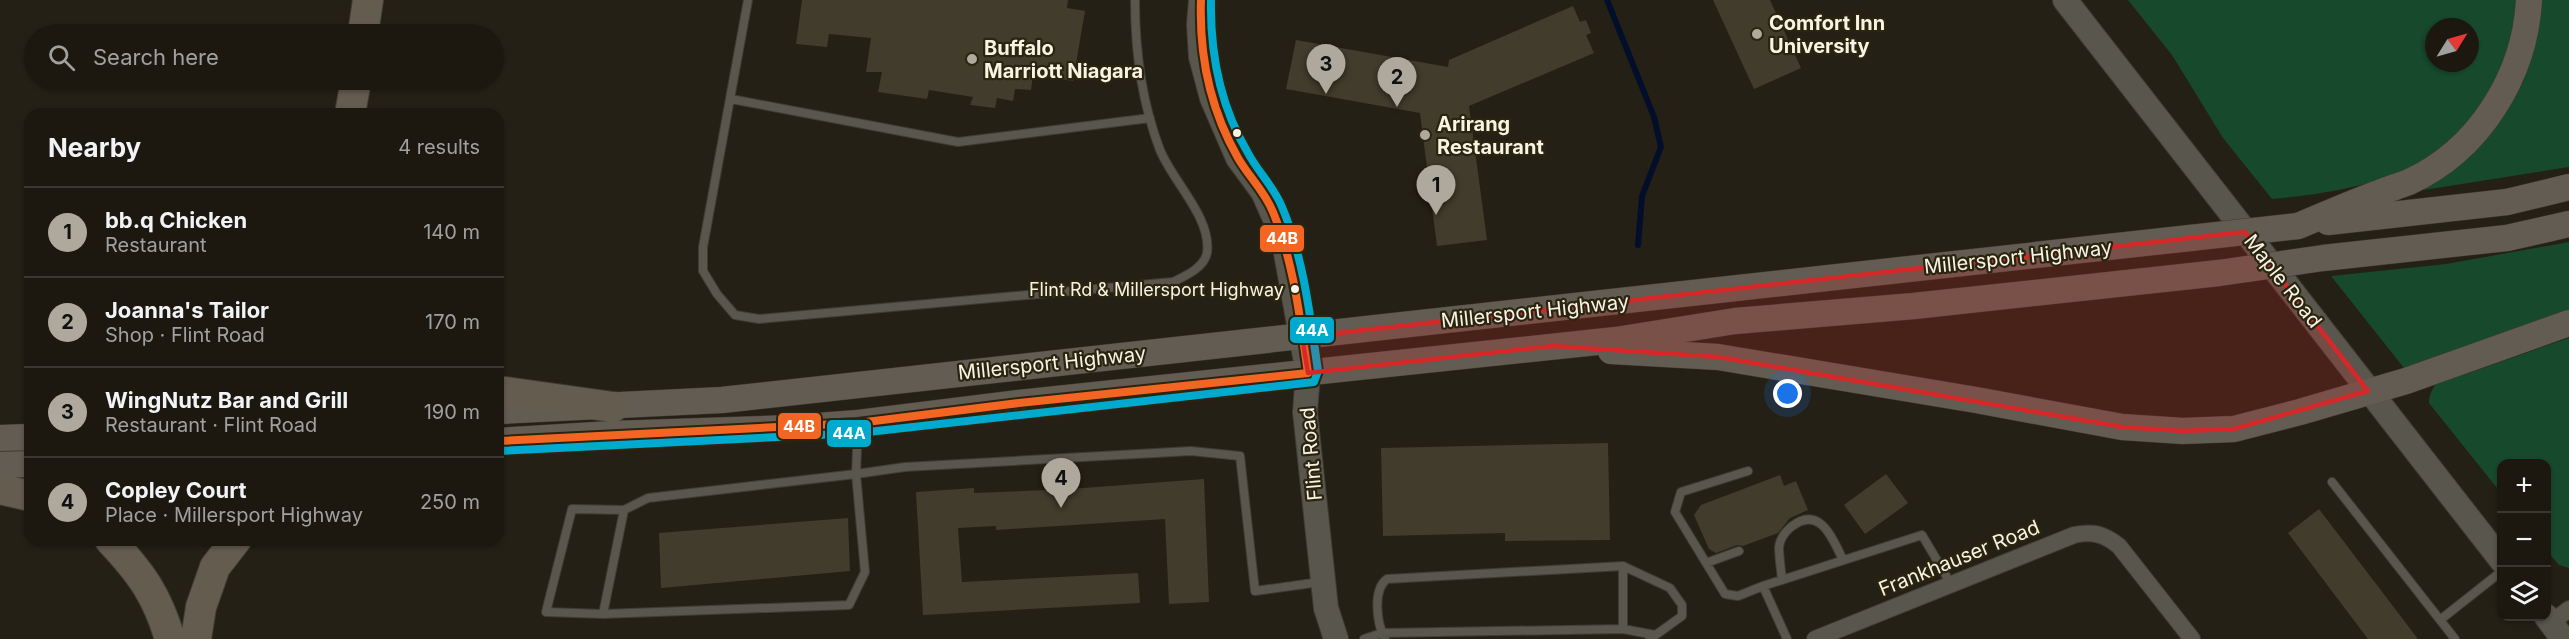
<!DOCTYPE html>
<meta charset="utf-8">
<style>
:root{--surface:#1c1810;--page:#252119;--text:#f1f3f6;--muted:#a0a09f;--line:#3a3730;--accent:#aea99c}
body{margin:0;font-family:Inter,sans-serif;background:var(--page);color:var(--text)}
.controls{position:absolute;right:18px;bottom:18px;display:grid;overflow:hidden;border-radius:12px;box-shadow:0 2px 4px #0004}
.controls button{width:54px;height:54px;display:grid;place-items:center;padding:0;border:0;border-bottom:2px solid var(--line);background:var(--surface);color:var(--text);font:30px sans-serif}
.compass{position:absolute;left:2425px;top:18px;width:54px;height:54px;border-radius:50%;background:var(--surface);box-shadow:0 2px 4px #0004;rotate:53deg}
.you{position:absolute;left:1788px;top:394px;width:21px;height:21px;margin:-15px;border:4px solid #fff;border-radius:50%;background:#1a73e8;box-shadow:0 0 0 9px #1a73e833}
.badge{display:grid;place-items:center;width:39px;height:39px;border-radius:50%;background:var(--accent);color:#111;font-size:20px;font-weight:700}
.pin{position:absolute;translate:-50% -50px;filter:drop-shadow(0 2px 3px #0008)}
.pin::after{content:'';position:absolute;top:32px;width:21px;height:18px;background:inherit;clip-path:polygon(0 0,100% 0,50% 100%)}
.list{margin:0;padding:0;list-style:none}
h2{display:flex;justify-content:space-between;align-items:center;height:78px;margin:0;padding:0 24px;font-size:26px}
h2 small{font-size:20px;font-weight:400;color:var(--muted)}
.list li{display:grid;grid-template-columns:39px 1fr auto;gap:18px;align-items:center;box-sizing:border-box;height:90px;padding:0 24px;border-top:2px solid var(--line)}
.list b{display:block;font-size:22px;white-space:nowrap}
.list p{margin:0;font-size:20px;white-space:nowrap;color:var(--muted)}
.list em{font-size:20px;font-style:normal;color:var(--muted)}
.icon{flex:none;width:33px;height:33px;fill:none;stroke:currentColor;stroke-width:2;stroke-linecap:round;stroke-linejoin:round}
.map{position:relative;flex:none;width:2569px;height:639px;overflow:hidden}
.search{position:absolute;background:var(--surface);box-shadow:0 2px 4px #0004;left:24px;top:24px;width:480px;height:66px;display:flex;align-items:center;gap:15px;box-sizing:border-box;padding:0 21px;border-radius:33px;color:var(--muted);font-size:22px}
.panel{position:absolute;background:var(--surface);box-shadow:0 2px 4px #0004;left:24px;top:108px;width:480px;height:438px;border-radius:18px}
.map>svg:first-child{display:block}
.green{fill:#17492c;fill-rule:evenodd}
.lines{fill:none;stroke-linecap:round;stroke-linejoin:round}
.stream{stroke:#030f2a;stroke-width:6}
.building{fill:#413c2c}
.lane-casing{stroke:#403c34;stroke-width:10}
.street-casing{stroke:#403c34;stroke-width:18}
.secondary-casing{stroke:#403c34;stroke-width:26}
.primary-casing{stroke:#403c34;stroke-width:27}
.highway-casing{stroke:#403c34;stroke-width:32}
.lane{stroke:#59564d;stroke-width:8}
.street{stroke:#59564d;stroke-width:16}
.secondary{stroke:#59564d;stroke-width:24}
.primary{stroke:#625c52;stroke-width:26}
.highway{stroke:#655c50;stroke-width:30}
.primary-bridge-casing{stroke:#403c34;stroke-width:27;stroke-linecap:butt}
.primary-bridge{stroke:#625c52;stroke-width:26}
.bus-1-casing{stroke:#2b240f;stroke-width:12}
.bus-2-casing{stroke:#2b240f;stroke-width:12}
.bus-1{stroke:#f26522;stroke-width:8}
.bus-2{stroke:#00a9ce;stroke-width:8}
.marked{fill:#d62828;fill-opacity:0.2;stroke:#d62828;stroke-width:4.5;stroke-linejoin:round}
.poi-dot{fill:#aea99c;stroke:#2b240f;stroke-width:2}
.bus-dot{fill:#f7f3e5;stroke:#2b240f;stroke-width:2}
.labels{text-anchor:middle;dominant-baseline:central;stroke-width:4.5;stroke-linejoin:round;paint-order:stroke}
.bus-label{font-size:18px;fill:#f7f3e5;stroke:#2b240f;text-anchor:end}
.poi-label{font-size:20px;font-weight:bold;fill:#f7f3e5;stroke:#2b240f;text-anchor:start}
.street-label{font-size:20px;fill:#f7f3e5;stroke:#2b240f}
.line-badge{stroke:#2b240f;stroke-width:2}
.badge-label{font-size:16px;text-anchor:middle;font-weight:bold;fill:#fff}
</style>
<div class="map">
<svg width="2569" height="639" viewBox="0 0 2569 639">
<rect width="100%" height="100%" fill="#252015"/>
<path class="green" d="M2128 0H2518C2515 17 2515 38 2509 54 2490 101 2450 154 2401 173 2360 188 2316 195 2272 199L2223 138 2172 55ZM2434 27H2470V63H2434Z
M2539 0H2569V167L2424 190 2423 186C2448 164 2477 144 2499 120 2526 91 2541 39 2539 0Z
M2569 242V312L2404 368 2331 276 2446 264Z
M2569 338V568L2559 565 2547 551 2546 464H2502L2501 493 2429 403C2430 386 2440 379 2454 370L2460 376Z"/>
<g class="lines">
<path class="stream" d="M1607 0 1654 117 1661 147 1642 196 1638 245"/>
</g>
<path class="building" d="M802 0H1068L1067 8 1085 11 1073 81 1033 75 1031 90 1015 89 1013 101 997 98 995 108 970 105 973 97 929 90 927 99 878 92 882 72H866L871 38 829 34 827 47 796 44Z
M1713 0H1770L1801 68 1754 89Z
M1573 6 1580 22 1586 20 1591 33 1586 35 1594 53 1469 106 1487 240 1437 246 1420 113 1286 89 1296 40 1448 67 1449 60Z
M1608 443 1610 540 1505 541V533L1383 536 1381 448Z
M1886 474 1908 503 1865 534 1844 505Z
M1780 475 1784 486 1796 481 1808 510 1790 518 1778 533 1743 546 1737 545 1716 553 1709 549 1694 515 1701 505Z
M1204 479 1209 602 1169 604 1165 519 996 530V526L958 528 962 582 1138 573 1140 603 923 615 916 492 974 488V493L1049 490V485L1070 483V489Z
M2319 509 2418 639H2368L2288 533Z
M848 518 850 571 661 588 659 533Z"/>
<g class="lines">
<defs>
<path id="lane" d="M748 0 703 247V271L717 294 735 315 759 319 1173 282C1185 276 1204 268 1207 253 1212 218 1173 182 1160 150 1142 103 1135 50 1135 0
M731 99 958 142 1150 118
M858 426 856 474 905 467 1191 451 1240 456 1255 591 1320 582
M1748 471 1681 492 1675 512 1725 594 1738 596 1763 586 1787 639
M856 474 865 572 849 605 603 614 624 510 648 498Z
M2332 482 2455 639
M1706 563 1739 551
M1782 580C1781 569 1779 557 1779 547 1780 539 1785 532 1791 527 1820 504 1833 539 1843 560
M1763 586 1922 535 1951 584
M603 614 546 612 572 509 624 510
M2440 620 2502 571
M1623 629V566
M1364 639 1382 633 1623 629 1655 635
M1385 639C1377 624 1372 590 1387 579L1623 566 1670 588 1682 605V616L1650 639"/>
<path id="street" d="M2551 623 2569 609
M1815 639 2074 535C2093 531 2104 534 2119 546L2192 639"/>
<path id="secondary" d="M1201 0 1199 25 1201 57 1212 98 1238 158 1263 192 1283 237 1308 373 1305 412 1326 608 1336 639
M2065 0 2502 561
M2546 616 2563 639"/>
<path id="primary" d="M2328 222 2507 202 2569 187
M2298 226C2325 215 2351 203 2379 193 2388 189 2399 186 2409 182 2479 150 2525 76 2529 0
M2323 258 2507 238 2569 224
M1611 351 1718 357 1976 400 2122 427 2183 431 2234 429 2300 412 2406 381 2569 323
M498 411 722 400 2190 238
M0 438 30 437
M498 441 612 434 791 428 858 423 1019 403 1616 340 1735 321 1914 306 2219 273
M0 465 30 464"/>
<path id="highway" d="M363 34 368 0
M350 114 356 80
M498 391 613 407
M0 489 30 496
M110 540C141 573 157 595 170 639
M196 639 201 607 215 567 236 540"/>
</defs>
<use href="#lane" class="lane-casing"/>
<use href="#street" class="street-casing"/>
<use href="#secondary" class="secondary-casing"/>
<use href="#primary" class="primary-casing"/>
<use href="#highway" class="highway-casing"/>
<use href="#lane" class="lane"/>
<use href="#street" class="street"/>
<use href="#secondary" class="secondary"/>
<use href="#primary" class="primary"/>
<use href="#highway" class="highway"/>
<defs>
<path id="primary-bridge" d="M2190 238 2298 226
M2219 273 2323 258"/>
</defs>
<use href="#primary-bridge" class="primary-bridge-casing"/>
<use href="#primary-bridge" class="primary-bridge"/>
<defs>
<path id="bus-1" d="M498 441 858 423 1019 403 1308 373C1300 319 1294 263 1273 212 1265 192 1249 177 1238 158 1210 109 1199 56 1201 0"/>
<path id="bus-2" d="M499 451 859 433 1314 382 1318 371C1310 316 1304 259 1282 207 1274 187 1258 172 1248 153 1220 106 1210 54 1211 0"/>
</defs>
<use href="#bus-1" class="bus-1-casing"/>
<use href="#bus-2" class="bus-2-casing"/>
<use href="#bus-1" class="bus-1"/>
<use href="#bus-2" class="bus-2"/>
</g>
<path class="marked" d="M2245 232 2368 391 2234 429 2183 431 2122 427 1718 357 1554 346 1308 373 1302 337Z"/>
<g class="poi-dot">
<circle cx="1757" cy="34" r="6"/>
<circle cx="972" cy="59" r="6"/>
<circle cx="1425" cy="135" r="6"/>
</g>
<g class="bus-dot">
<circle cx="1237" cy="133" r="5"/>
<circle cx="1295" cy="289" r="5"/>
</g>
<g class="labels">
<g class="bus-label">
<text x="1284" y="289">Flint Rd &amp; Millersport Highway</text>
</g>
<g class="poi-label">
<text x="1769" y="23">Comfort Inn<tspan x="1769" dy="23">University</tspan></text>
<text x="984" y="48">Buffalo<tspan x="984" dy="23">Marriott Niagara</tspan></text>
<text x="1437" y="124">Arirang<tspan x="1437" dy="23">Restaurant</tspan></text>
</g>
<g class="street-label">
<text transform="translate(2018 257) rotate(-6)">Millersport Highway</text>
<text transform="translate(2283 281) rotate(52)">Maple Road</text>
<text transform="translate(1535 311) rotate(-6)">Millersport Highway</text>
<text transform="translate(1052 363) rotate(-6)">Millersport Highway</text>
<text transform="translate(1311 454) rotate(-95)">Flint Road</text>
<text transform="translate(1959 558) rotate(-22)">Frankhauser Road</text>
</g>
</g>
<g class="line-badge">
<rect x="1259" y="224" width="46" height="29" rx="6" fill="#f26522"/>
<rect x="1289" y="316" width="46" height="28" rx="6" fill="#00a9ce"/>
<rect x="777" y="412" width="45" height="28" rx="6" fill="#f26522"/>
<rect x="826" y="419" width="46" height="29" rx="6" fill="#00a9ce"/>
</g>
<g class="badge-label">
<text x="1282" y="244">44B</text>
<text x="1312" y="336">44A</text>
<text x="799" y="432">44B</text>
<text x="849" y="439">44A</text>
</g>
</svg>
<div class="controls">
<button>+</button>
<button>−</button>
<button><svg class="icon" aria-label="layers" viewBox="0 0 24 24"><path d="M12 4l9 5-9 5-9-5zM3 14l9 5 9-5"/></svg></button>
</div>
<svg class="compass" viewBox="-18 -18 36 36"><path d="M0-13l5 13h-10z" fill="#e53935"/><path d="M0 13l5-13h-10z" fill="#a0a09f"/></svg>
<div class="you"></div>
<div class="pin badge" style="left:1436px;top:215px">1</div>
<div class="pin badge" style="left:1397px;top:107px">2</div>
<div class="pin badge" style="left:1326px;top:94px">3</div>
<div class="pin badge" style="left:1061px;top:508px">4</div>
<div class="search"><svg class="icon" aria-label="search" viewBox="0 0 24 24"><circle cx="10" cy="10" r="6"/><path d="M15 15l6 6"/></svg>Search here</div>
<section class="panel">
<h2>Nearby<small>4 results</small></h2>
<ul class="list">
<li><span class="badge">1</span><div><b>bb.q Chicken</b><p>Restaurant</p></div><em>140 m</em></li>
<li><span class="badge">2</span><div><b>Joanna's Tailor</b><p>Shop · Flint Road</p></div><em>170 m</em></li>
<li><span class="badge">3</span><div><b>WingNutz Bar and Grill</b><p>Restaurant · Flint Road</p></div><em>190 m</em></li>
<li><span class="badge">4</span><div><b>Copley Court</b><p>Place · Millersport Highway</p></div><em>250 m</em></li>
</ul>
</section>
</div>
